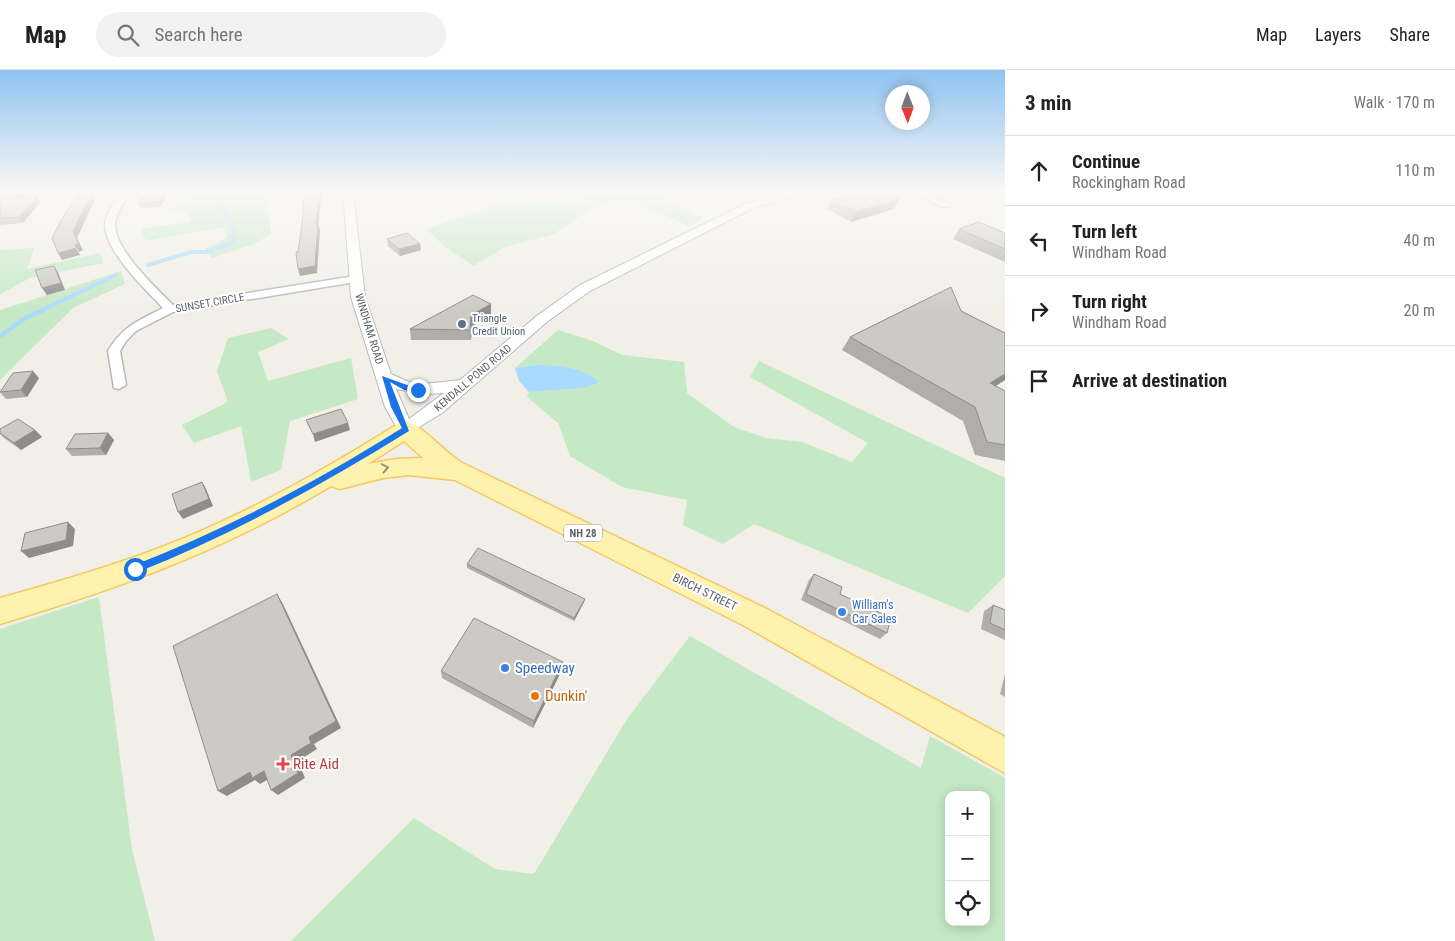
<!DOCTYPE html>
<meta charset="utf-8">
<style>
:root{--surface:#fff;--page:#f2f2f2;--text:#222;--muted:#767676;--line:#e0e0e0}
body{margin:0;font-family:"Roboto Condensed",sans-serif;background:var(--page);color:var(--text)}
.controls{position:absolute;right:15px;bottom:15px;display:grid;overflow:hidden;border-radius:10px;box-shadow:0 2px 12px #0003}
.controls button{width:45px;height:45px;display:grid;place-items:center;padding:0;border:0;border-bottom:1px solid var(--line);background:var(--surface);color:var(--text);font:25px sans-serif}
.compass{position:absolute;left:885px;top:15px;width:45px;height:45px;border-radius:50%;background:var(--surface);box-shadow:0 2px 12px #0003;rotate:179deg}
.stop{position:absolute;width:15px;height:15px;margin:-11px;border:4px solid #1a73e8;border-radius:50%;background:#fff}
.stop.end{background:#1a73e8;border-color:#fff;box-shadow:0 1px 5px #0008}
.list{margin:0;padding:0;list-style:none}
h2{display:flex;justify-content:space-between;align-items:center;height:65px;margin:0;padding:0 20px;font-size:21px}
h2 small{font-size:16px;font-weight:400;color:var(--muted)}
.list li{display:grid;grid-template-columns:32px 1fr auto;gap:15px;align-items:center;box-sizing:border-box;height:70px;padding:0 20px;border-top:1px solid var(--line)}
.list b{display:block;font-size:19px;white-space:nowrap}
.list p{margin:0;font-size:16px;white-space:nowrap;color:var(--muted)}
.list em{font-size:16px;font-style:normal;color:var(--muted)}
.icon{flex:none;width:28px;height:28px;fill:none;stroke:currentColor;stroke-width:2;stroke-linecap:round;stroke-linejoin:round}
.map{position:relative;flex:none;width:1005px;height:871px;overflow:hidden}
header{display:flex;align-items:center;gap:30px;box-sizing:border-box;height:70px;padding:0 25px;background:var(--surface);border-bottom:1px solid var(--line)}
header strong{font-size:24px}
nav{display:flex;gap:28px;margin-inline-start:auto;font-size:18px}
.search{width:350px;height:45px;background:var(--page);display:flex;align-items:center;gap:12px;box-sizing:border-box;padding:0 18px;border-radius:28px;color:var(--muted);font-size:19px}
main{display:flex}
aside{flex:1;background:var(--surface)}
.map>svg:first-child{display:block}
.green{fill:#c5e8c5;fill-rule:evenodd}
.water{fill:#aadaff}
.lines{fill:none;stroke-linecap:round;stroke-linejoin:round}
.stream-far1{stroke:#aadaff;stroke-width:4}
.stream{stroke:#aadaff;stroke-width:4.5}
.minor-casing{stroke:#b5b8bc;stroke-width:3}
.tertiary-casing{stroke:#b5b8bc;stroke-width:2}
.primary-casing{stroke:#f2c960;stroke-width:3}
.minor{fill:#fff;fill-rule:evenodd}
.tertiary{fill:#fff;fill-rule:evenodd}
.primary{fill:#fff2af;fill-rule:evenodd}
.wall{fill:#afaea9}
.shaded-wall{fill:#8f8d8a}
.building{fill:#cccac5;stroke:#8f8d8a}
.oneway{stroke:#979581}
.route{fill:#1a73e8}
.service-dot{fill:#5c6f8a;stroke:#fff;stroke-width:2}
.shop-dot{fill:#3f7fe0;stroke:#fff;stroke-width:2}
.food-dot{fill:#e8710a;stroke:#fff;stroke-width:2}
.health-dot{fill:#e0444e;stroke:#fff;stroke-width:2}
.labels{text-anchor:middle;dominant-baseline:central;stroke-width:4;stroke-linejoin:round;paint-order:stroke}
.far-street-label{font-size:11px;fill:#5f6368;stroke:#fff}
.far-service-label{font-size:11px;fill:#4e5e75;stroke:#fff;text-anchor:start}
.shield{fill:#fff;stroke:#8f9295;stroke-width:1}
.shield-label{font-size:11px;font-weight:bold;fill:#5f6368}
.street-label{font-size:12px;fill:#5f6368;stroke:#fff}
.shop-label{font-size:12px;fill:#366cbe;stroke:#fff;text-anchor:start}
.near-shop-label{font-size:15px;fill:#366cbe;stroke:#fff;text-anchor:start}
.near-food-label{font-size:15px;fill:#c56008;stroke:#fff;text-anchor:start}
.near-health-label{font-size:15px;fill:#be3a42;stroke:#fff;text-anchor:start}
</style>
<header>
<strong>Map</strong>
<div class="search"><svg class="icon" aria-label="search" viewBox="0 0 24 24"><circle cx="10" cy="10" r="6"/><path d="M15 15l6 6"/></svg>Search here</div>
<nav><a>Map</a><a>Layers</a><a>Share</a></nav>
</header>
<main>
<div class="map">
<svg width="1005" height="871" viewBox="0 0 1005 871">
<rect width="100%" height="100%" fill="#f1efe8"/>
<path class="green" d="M196 121H263L268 140 271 164 254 174 212 188 205 179 227 168 224 157 146 171 141 159 190 152 187 140 171 143 169 138 194 133 192 126Z
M606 121H649L703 148 690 156 629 131 596 135 554 164 505 177 473 196 443 175 426 159 507 132 560 135Z
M34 178 27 199 100 183 103 193 30 208 0 224V180Z
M121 201 125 214 73 238 0 310V240Z
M271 258 289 269 258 282 268 311 351 288 358 329 290 351 281 400 251 412 241 356 194 373 182 355 228 332 217 301 228 268Z
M558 260 593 271 622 285 684 292 687 323 734 357 766 368 802 372 852 392 868 373 750 307 759 291 1005 408V506L968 543 754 454 723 474 683 455 687 430 622 417 570 386 558 353 527 327 529 322 585 318 600 312 536 295 515 298Z
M99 527 132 780 155 871H0V559Z
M690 566 921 698 930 666 1005 708V871H291L414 748 495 799 534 804 627 649ZM949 725H986V852H949Z"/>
<path class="water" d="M536 295C561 296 579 296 600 312L585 318 529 322 519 311 515 298Z"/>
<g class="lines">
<path class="stream-far1" d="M148 195 191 182H207L235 172 232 152 222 140 212 121
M42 240 116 205"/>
<path class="stream" d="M0 266 24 249 45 239"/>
<defs>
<path id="minor" d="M123 121H132C126 130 115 143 115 155 115 180 156 218 173 235L355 206 360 209 355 212 173 242 136 261 126 271 120 281 126 315 119 319 114 318 108 281C123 256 138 251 163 238 146 220 105 181 105 155 105 143 117 130 123 121Z
M907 121H919L952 135 944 137Z"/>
<path id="tertiary" d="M343 121H353L365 227 391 304 409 312 424 314 460 310 538 245 580 215 745 134 792 121H810L753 138 590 221 548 251 442 343 406 365 400 363 385 337 351 227ZM396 319 424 324 444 323 409 349Z"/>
<path id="primary" d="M406 351C423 356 444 382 462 393L763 537 1005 667V703L743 555 455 410 409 405 383 408 340 419 331 416C223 481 120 518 0 554V528C72 508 144 487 212 456 277 427 338 391 398 354ZM404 371 423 388 396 389 368 394Z"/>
</defs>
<use href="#minor" class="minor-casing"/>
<use href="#tertiary" class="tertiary-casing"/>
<use href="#primary" class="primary-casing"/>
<use href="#minor" class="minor"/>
<use href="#tertiary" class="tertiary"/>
<use href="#primary" class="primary"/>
</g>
<path class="wall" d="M148 121H170L160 137 141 138 138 133Z
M702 121H720L719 125 702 123Z
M0 124 25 127H37L40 132 23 153 0 155Z
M899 129 894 139 851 152 827 139 831 130Z
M959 159 1005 163V192L953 169Z
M387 169 420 174 421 180 400 186 388 176Z
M491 234V245L472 256 471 270H411L410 259Z
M961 241 1005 263V310L996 316 1005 321V391L975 385 963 351 842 280 850 267Z
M39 308 27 327 6 329 0 322Z
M0 359 35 360 42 367 21 380 4 368 0 364Z
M108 363 114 370 106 385 72 386 66 379Z
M467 494 585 529 584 532 574 551 467 498Z
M814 504 840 524 887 563 880 569 801 530 809 510Z
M993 535 1005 540V570L981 559 984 541Z
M562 600 533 658 442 608 441 601Z
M1005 604V627L1000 624Z"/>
<path class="shaded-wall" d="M22 121 25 127 19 134 15 128Z
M93 121H99L77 168 83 180 79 182 75 175 73 161Z
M164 121H170L160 137 158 132Z
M319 121H321L322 122 318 154 320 160 317 203 300 206 298 199 316 154Z
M37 127 40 132 23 153 19 147Z
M899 129 894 139 851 152 856 142Z
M420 174 421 180 400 186 399 179Z
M76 178 80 185 62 190 58 183Z
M54 196 58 202 65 220 47 225 42 218Z
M491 234V245L472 256 471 270 470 260 471 245Z
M33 301 39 308 27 327 21 320Z
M1005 304V310L978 326 990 313Z
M348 353 350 360 315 372 313 364Z
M35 360 42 367 21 380 14 373Z
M108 363 114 370 106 385 100 378Z
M202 412 206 419 213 436 183 449 178 442Z
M68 452 75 459 73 476 29 488 21 481Z
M277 524 283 534 341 658 314 674 317 679 298 691 305 708 278 725 271 720 291 685 309 667Z
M585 529 584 532 574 551V548Z
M563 592 562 600 533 658 534 651Z
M264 701 272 707 260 714 255 710 227 726 218 721 250 702Z"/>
<path class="building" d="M22 121 15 128 37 127 19 147 0 148V124L1 122Z
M83 121H93L73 161 79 174 75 175 76 178 58 183 52 168 66 142Z
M148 121H164L158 132 138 133Z
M304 121H320L316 154 318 153 315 196 298 199 296 182H298L303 146Z
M862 121H880L899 129 856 142 831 130Z
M979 152 1005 163V179L959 159Z
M407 163 420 174 399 179 387 169Z
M54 196 61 213 42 218 35 200Z
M951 217 961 241 1005 263V304L990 313 1005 321V375L987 372 975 337 850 267Z
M473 225 491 234 471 245 470 260 410 259Z
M33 301 21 320 0 322 13 303Z
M341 339 348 353 313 364 306 350Z
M18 349 35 360 14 373 0 363V359Z
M108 363 100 378 66 379 75 364Z
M202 412 209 429 178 442 172 424Z
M68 452 66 470 21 481 25 463Z
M478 478 585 529 574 548 467 494Z
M814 504 842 517 840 524 891 548 887 563 806 524Z
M277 524 336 651 309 667 311 673 291 685 298 703 271 720 264 701 252 708 250 702 218 721 173 576Z
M993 535 1005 540V560L990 553Z
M474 548 563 592 534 651 441 601Z"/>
<defs><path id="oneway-chevron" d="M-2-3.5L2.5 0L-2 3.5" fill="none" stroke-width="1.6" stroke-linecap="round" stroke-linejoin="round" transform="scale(1.25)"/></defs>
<use class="oneway" href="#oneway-chevron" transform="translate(385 398) rotate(-11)"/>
<linearGradient id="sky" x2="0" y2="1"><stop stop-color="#8fc3f1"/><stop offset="0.5" stop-color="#f9f8f5"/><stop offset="1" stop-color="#f9f8f5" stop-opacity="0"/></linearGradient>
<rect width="1005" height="243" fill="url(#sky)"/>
<path class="route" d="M382 306 421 320 418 322 404 320 390 312 409 361C322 415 233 464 138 502H132V496C227 459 316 412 402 358L391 337Z"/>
<circle class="service-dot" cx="462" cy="254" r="5"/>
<g class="shop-dot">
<circle cx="842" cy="542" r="5"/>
<circle cx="505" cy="598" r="5"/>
</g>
<circle class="food-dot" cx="535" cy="626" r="5"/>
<path class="health-dot" d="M280.5 686.5h5v5h5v5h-5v5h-5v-5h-5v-5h5z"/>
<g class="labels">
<g class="far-street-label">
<text transform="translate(210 233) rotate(-10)">SUNSET CIRCLE</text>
<text transform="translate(369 259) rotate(73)">WINDHAM ROAD</text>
<text transform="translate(473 308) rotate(-40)">KENDALL POND ROAD</text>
</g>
<g class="far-service-label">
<text x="472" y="248">Triangle<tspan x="472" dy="13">Credit Union</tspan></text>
</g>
<rect class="shield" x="564" y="454.5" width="38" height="17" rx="4"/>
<g class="shield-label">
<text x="583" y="463">NH 28</text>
</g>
<g class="street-label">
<text transform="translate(705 522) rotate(26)">BIRCH STREET</text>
</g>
<g class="shop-label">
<text x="852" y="535">William's<tspan x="852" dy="14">Car Sales</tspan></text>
</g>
<g class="near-shop-label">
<text x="515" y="598">Speedway</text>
</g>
<g class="near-food-label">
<text x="545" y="626">Dunkin'</text>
</g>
<g class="near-health-label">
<text x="293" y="694">Rite Aid</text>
</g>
</g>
</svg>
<div class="controls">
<button>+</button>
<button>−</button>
<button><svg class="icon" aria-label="locate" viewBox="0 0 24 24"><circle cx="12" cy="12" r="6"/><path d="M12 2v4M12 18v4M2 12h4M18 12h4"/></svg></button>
</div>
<svg class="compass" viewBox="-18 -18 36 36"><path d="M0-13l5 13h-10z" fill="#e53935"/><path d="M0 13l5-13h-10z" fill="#767676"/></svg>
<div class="stop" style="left:135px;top:499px"></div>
<div class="stop end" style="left:418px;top:320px"></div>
</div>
<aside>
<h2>3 min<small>Walk · 170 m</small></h2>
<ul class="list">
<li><svg class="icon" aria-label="ahead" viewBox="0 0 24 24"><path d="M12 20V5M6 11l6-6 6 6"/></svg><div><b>Continue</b><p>Rockingham Road</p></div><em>110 m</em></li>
<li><svg class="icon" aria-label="left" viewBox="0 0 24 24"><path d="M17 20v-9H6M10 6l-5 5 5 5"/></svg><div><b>Turn left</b><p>Windham Road</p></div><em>40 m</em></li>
<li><svg class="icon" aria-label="right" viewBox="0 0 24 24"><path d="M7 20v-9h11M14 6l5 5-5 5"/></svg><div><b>Turn right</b><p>Windham Road</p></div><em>20 m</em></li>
<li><svg class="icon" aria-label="arrive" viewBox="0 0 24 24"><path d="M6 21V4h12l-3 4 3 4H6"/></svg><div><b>Arrive at destination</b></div></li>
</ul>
</aside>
</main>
